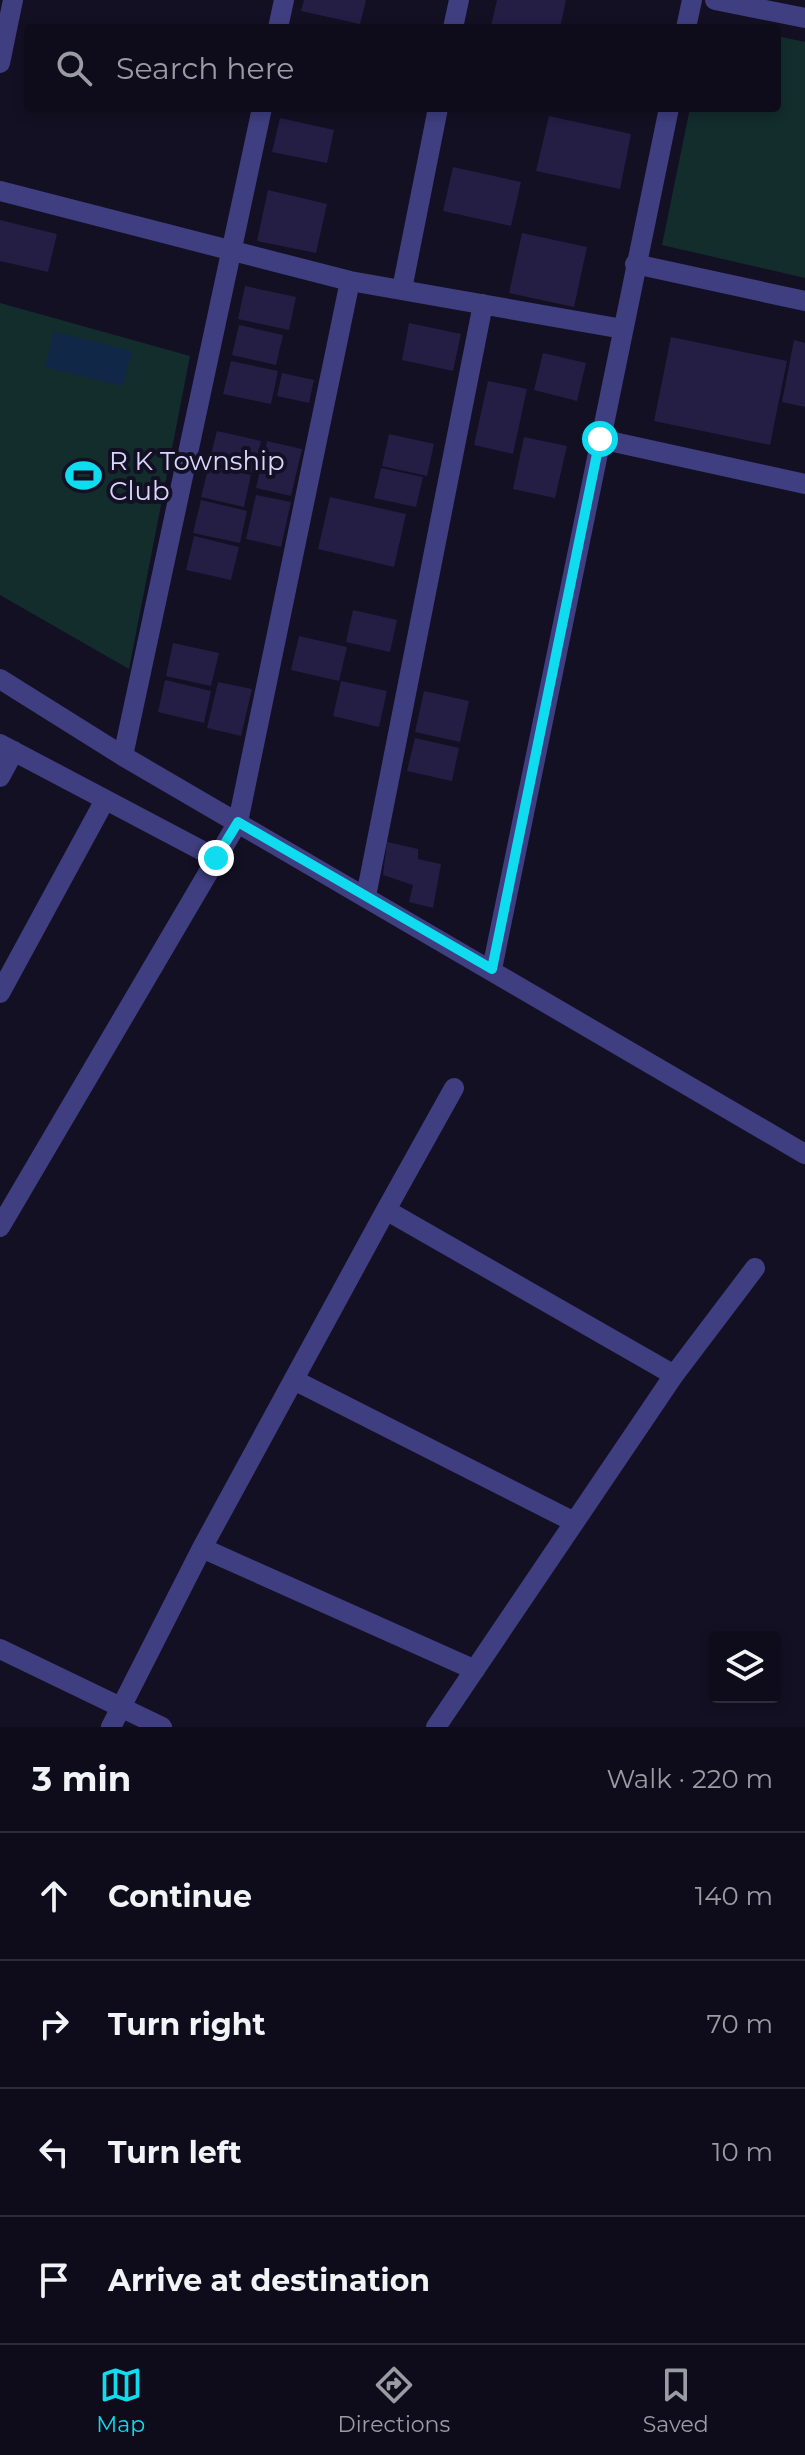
<!DOCTYPE html>
<meta charset="utf-8">
<style>
:root{--surface:#0e0c1b;--page:#1c1a28;--text:#f1f3f6;--muted:#9b9ba3;--line:#2e2c3a;--accent:#0fdcef}
body{margin:0;font-family:Montserrat,sans-serif;background:var(--page);color:var(--text)}
.controls{position:absolute;right:24px;bottom:24px;display:grid;overflow:hidden;border-radius:8px;box-shadow:0 4px 12px #0003}
.controls button{width:72px;height:72px;display:grid;place-items:center;padding:0;border:0;border-bottom:2px solid var(--line);background:var(--surface);color:var(--text);font:40px sans-serif}
.stop{position:absolute;width:24px;height:24px;margin:-18px;border:6px solid #0fdcef;border-radius:50%;background:#fff}
.stop.end{background:#0fdcef;border-color:#fff;box-shadow:0 2px 8px #0008}
.list{margin:0;padding:0;list-style:none}
h2{display:flex;justify-content:space-between;align-items:center;height:104px;margin:0;padding:0 32px;font-size:34px}
h2 small{font-size:26px;font-weight:400;color:var(--muted)}
.list li{display:grid;grid-template-columns:52px 1fr auto;gap:24px;align-items:center;box-sizing:border-box;height:128px;padding:0 32px;border-top:2px solid var(--line)}
.list b{display:block;font-size:30px;white-space:nowrap}
.list em{font-size:26px;font-style:normal;color:var(--muted)}
.icon{flex:none;width:44px;height:44px;fill:none;stroke:currentColor;stroke-width:2;stroke-linecap:round;stroke-linejoin:round}
.map{position:relative;flex:none;width:805px;height:1727px;overflow:hidden}
.search{position:absolute;background:var(--surface);box-shadow:0 4px 12px #0003;left:24px;right:24px;top:24px;height:88px;display:flex;align-items:center;gap:20px;box-sizing:border-box;padding:0 28px;border-radius:8px;color:var(--muted);font-size:30px}
.sheet{height:616px;background:var(--surface)}
nav{display:flex;justify-content:space-around;align-items:center;box-sizing:border-box;height:112px;border-top:2px solid var(--line);background:var(--surface);font-size:22px;color:var(--muted)}
nav a{display:grid;justify-items:center;gap:4px}
nav .on{color:var(--accent)}
.map>svg:first-child{display:block}
.green{fill:#132d2c}
.water{fill:#112747}
.building{fill:#241d44}
.lines{fill:none;stroke-linecap:round;stroke-linejoin:round}
.minor{stroke:#3f3e80;stroke-width:20}
.route{stroke:#0fdcef;stroke-width:10}
.labels{text-anchor:middle;dominant-baseline:central;stroke-width:8;stroke-linejoin:round;paint-order:stroke}
.poi-label{font-size:26px;fill:#d9d5fc;stroke:#131024;text-anchor:start}
</style>
<div class="map">
<svg width="805" height="1727" viewBox="0 0 805 1727">
<rect width="100%" height="100%" fill="#131024"/>
<path class="green" d="M777 36 805 42V278L662 245 690 108H777Z
M0 303 190 356 129 669 0 595Z"/>
<path class="water" d="M54 332 132 351 123 386 45 367Z"/>
<path class="building" d="M304 0H366L360 24 301 11Z
M497 0H566L560 28 491 26Z
M549 116 631 134 620 189 536 171Z
M280 118 334 130 327 163 272 152Z
M453 167 521 182 511 226 443 211Z
M268 190 327 204 316 253 257 241Z
M0 220 57 234 48 272 0 261Z
M522 233 587 247 574 307 509 293Z
M245 286 296 297 289 330 238 319Z
M409 323 461 334 453 371 402 360Z
M239 325 283 335 276 365 232 355Z
M671 337 787 361 770 445 654 421Z
M794 340 805 343V407L782 402Z
M543 353 586 363 577 401 534 390Z
M231 361 278 371 271 404 223 394Z
M282 373 314 380 309 403 277 396Z
M488 381 527 389 513 454 474 445Z
M217 431 261 441 254 473 209 462Z
M389 434 434 444 427 476 382 466Z
M524 437 567 446 555 498 513 489Z
M267 441 302 449 291 496 256 488Z
M209 465 251 475 244 507 201 497Z
M381 468 423 477 416 507 374 498Z
M256 495 291 502 281 547 246 539Z
M330 497 406 514 394 567 318 549Z
M201 500 247 511 240 543 193 533Z
M194 536 239 547 231 580 186 570Z
M353 610 397 620 390 652 346 642Z
M299 636 347 647 339 681 291 670Z
M173 643 219 653 211 686 166 676Z
M165 680 211 691 204 723 158 712Z
M341 681 387 691 379 727 333 716Z
M218 682 252 689 241 736 207 728Z
M424 691 469 701 460 742 415 732Z
M415 738 459 748 452 781 407 771Z
M387 842 418 849V859L441 864 433 908 409 902 413 885 383 875Z"/>
<g class="lines">
<path class="minor" d="M715 0 805 18
M278 28 284 0
M453 28 459 0
M686 28 692 0
M0 63 13 0
M0 191 350 281 623 329
M635 264 805 301
M402 289 438 108
M600 439 805 484
M0 679 123 756 805 1154
M0 744 216 858
M123 756 262 108
M0 777 14 751
M366 896 483 304
M492 969 669 108
M0 993 105 800
M454 1088 386 1210 674 1375
M0 1227 238 822 350 281
M294 1380 574 1522
M202 1548 475 1670
M0 1649 162 1727
M111 1727 202 1548 386 1210
M436 1727 674 1375 755 1268"/>
</g>
<g class="lines">
<path class="route" d="M216 858 238 822 492 969 600 439"/>
</g>
<defs>
<symbol id="stadium-bare" viewBox="-9 -9 18 18"><path d="M0-5a6.5 5 0 1 0 0 10a6.5 5 0 1 0 0-10ZM-3.5-1.8h7v3.6h-7Z" fill="#0fdcef" stroke="#131024" stroke-width="2.5" paint-order="stroke"/></symbol>
</defs>
<g fill-rule="evenodd">
<use href="#stadium-bare" x="58" y="450" width="51" height="51"/>
</g>
<g class="labels">
<g class="poi-label">
<text x="109" y="461">R K Township<tspan x="109" dy="30">Club</tspan></text>
</g>
</g>
</svg>
<div class="controls">
<button><svg class="icon" aria-label="layers" viewBox="0 0 24 24"><path d="M12 4l9 5-9 5-9-5zM3 14l9 5 9-5"/></svg></button>
</div>
<div class="stop" style="left:600px;top:439px"></div>
<div class="stop end" style="left:216px;top:858px"></div>
<div class="search"><svg class="icon" aria-label="search" viewBox="0 0 24 24"><circle cx="10" cy="10" r="6"/><path d="M15 15l6 6"/></svg>Search here</div>
</div>
<section class="sheet">
<h2>3 min<small>Walk · 220 m</small></h2>
<ul class="list">
<li><svg class="icon" aria-label="ahead" viewBox="0 0 24 24"><path d="M12 20V5M6 11l6-6 6 6"/></svg><div><b>Continue</b></div><em>140 m</em></li>
<li><svg class="icon" aria-label="right" viewBox="0 0 24 24"><path d="M7 20v-9h11M14 6l5 5-5 5"/></svg><div><b>Turn right</b></div><em>70 m</em></li>
<li><svg class="icon" aria-label="left" viewBox="0 0 24 24"><path d="M17 20v-9H6M10 6l-5 5 5 5"/></svg><div><b>Turn left</b></div><em>10 m</em></li>
<li><svg class="icon" aria-label="arrive" viewBox="0 0 24 24"><path d="M6 21V4h12l-3 4 3 4H6"/></svg><div><b>Arrive at destination</b></div></li>
</ul>
</section>
<nav>
<a class="on"><svg class="icon" aria-label="map" viewBox="0 0 24 24"><path d="M3 6l6-2 6 2 6-2v14l-6 2-6-2-6 2zM9 4v14M15 6v14"/></svg>Map</a>
<a><svg class="icon" aria-label="directions" viewBox="0 0 24 24"><path d="M12 3l9 9-9 9-9-9zM9 14v-3h6M13 9l2 2-2 2"/></svg>Directions</a>
<a><svg class="icon" aria-label="saved" viewBox="0 0 24 24"><path d="M7 4h10v16l-5-4-5 4z"/></svg>Saved</a>
</nav>
